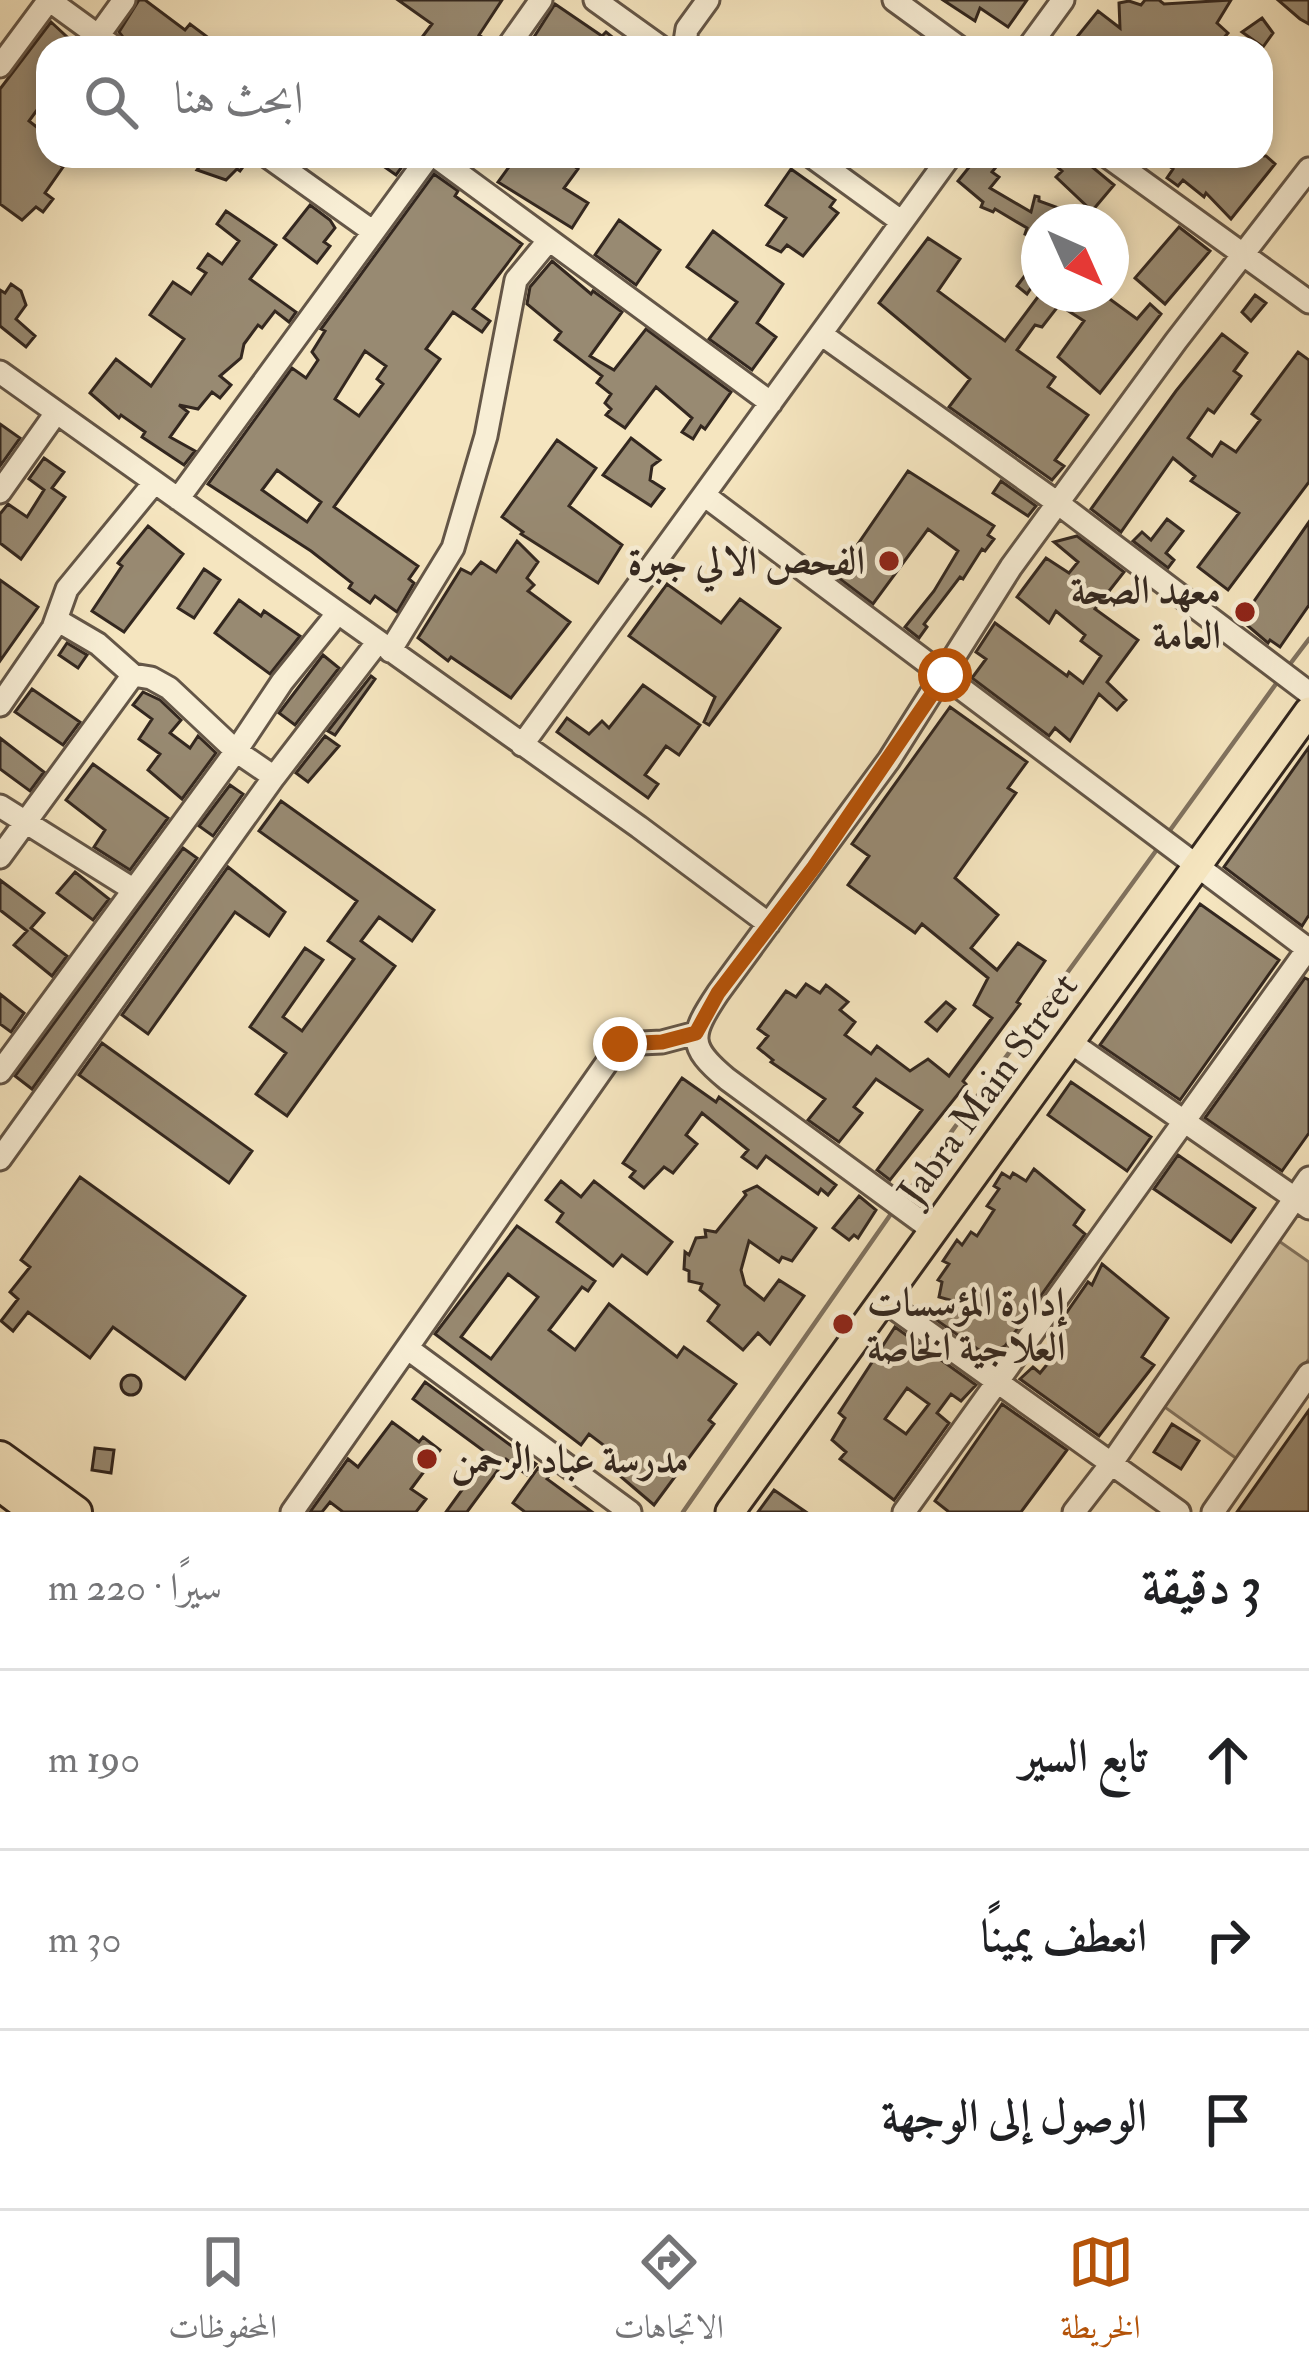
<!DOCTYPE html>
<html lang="ar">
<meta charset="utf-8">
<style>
:root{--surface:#fff;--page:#f6f6f6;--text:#202124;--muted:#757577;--line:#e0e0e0;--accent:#b45309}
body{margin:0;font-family:"IM FELL Double Pica",Amiri,serif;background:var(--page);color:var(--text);direction:rtl}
.compass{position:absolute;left:1021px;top:204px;width:108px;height:108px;border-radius:50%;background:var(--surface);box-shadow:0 6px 18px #0003;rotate:135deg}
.stop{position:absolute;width:36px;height:36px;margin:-27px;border:9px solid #b45309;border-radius:50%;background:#fff}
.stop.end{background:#b45309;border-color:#fff;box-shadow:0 3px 12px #0008}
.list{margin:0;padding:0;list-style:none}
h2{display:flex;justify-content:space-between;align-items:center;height:156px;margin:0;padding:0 48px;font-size:51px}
h2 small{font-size:39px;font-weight:400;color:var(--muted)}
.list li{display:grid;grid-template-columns:78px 1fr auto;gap:36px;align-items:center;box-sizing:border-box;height:180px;padding:0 48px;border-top:3px solid var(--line)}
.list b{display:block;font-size:45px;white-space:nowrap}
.list em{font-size:39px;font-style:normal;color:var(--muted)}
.icon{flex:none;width:66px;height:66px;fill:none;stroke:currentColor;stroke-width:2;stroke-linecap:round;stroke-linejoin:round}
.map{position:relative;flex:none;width:1309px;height:1512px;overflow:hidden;direction:ltr}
.search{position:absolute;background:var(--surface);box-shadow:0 6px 18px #0003;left:36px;right:36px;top:36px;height:132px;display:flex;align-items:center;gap:30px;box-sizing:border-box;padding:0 42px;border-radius:36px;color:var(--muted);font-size:45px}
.sheet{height:696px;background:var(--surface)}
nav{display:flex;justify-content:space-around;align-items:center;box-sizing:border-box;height:168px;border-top:3px solid var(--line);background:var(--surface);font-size:33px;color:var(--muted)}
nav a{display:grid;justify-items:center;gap:6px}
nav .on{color:var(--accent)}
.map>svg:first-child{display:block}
.green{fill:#d4c5a4;stroke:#847662;stroke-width:3}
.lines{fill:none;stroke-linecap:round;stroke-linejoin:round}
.stream{stroke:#80725f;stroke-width:4.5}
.building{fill:#988a72;stroke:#33271f;stroke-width:3;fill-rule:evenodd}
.minor-casing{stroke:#645647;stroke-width:27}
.major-casing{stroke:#33271f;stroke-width:33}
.highway-casing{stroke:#33271f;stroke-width:36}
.minor{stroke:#f8eed5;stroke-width:21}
.major{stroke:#f5e5bf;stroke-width:27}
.highway{stroke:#f5e5bf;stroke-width:30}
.route{stroke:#b45309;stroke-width:15}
.poi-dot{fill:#8f2418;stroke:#f8eed5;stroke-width:4.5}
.labels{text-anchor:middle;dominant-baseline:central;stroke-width:9;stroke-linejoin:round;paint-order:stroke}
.poi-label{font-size:39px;font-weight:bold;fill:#33271f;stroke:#f8eed5;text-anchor:end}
.street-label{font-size:39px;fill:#33271f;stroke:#f8eed5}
</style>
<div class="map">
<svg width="1309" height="1512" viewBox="0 0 1309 1512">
<rect width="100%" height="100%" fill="#f5e5bf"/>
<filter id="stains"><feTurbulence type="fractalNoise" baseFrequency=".00167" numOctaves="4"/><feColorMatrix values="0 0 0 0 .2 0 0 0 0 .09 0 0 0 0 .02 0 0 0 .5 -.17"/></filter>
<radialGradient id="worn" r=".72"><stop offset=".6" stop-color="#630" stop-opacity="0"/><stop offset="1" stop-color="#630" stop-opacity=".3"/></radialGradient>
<path class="green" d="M1276 1239 1309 1262V1359L1237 1459 1159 1403Z"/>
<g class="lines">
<path class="stream" d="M1287 668 1309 639
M1168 833 1281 677
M904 1197 1158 848
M683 1512 893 1211"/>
</g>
<path class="building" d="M139 0H145L185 30 190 24 222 48H131L119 32Z
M398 0H502L479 35 486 40 480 48H432L420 40 432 24Z
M943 0H1027L1008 27 980 8 975 21Z
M1145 0H1159L1164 4 1231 0 1217 23 1228 33 1215 48H1068L1098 11 1120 28 1119 3 1129 1 1141 5Z
M1278 0H1309V24L1300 19Z
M555 4 602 36 606 32 626 48H527Z
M1262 18 1273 33 1263 47 1242 32Z
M51 22 79 48H48V95L29 121 48 136V156H63L57 162 63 167 45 193 53 199 43 212 36 207 22 220 0 204V89Z
M207 156H251L240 171 237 169 226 180 197 170Z
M369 156H401L407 160 396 175Z
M517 156H562L578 169 564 188 588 203 572 228 498 182Z
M978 156H1005L992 172 999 177 990 188 1031 212 1035 196 1039 197V201L1097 222H1039V239L1025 234 1027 228 995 209 993 212 981 207 983 202 958 181Z
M1066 156H1079L1114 185 1092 211 1056 177 1062 171 1056 166Z
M1157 156H1266L1275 164 1231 219 1206 193 1204 197 1183 180 1178 186 1167 178 1173 169Z
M791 169 835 200 830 207 838 213 803 256 787 245 781 252 767 245 786 218 766 205Z
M434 174 458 191 455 196 522 244 473 309 490 321 482 332 453 312 426 349 440 359 334 507 418 566 409 579 414 583 397 612 375 596 370 603 349 588 352 583 311 551 208 484 292 368 306 378 318 360 312 352 325 331 321 329ZM365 351 386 366 377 379 383 384 359 416 335 399ZM277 470 321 502 307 522 262 490Z
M310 205 330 220 335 228 324 242 330 246 317 263 284 238Z
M226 211 276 245 250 279 296 312 289 322 275 311 262 328 258 325 244 344 241 358 220 376 231 385 220 398 212 392 198 409 179 405 188 412 170 437 195 451 184 465 142 437 145 432 121 415 119 418 90 393 116 359 151 386 184 339 150 315 173 282 191 294 206 273 198 268 208 254 222 264 239 241 217 224Z
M619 220 660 250 636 285 595 255Z
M1179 227 1210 251 1165 304 1135 278Z
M713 231 783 284 757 323 776 337 752 370 709 339 737 302 687 267Z
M928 238 960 259 938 291 1005 341 1040 294H1103L1137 319 1150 304 1161 314 1100 393 1058 357 1084 321 1059 305 1042 327 1035 325 1017 350 1055 377 1048 387 1088 415 1055 460 1064 466 1052 480 949 407 970 379 879 303Z
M1039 257V276L1027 294 1017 286Z
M552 261 591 294 593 291 622 312 590 356 614 370 646 329 731 392 705 429 701 426 693 439 682 432 692 418 656 387 625 428 606 415 611 409 605 403 611 394 597 383 602 376 555 340 561 332 527 304 530 287Z
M11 284 21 291 26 305 16 319 35 336 26 347 0 326V290L5 293Z
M1255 295 1266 303 1251 321 1242 312Z
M1222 334 1247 353 1234 371 1241 376 1214 413 1208 409 1188 438 1212 456 1221 442 1236 452 1260 420 1252 414 1298 352 1309 360V482L1228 590 1198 567 1239 513 1191 481 1195 476 1173 458 1121 532 1091 509 1176 391Z
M0 424 20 438 0 466Z
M631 438 660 460 652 466 650 480 664 489 651 506 603 475Z
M557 440 596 468 569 506 622 545 598 583 521 534 523 532 502 517Z
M44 458 64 472 52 488 65 497 21 559 0 543V514L8 504 27 517 44 490 29 479Z
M908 471 994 526 988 535 994 539 985 551 982 549 963 579 960 577 924 624 927 627 919 638 905 627 934 591 958 551 928 529 873 604 836 576Z
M1001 481 1036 506 1028 516 993 493Z
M1167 519 1183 531 1166 553 1174 560 1168 568 1133 541 1142 532 1151 540Z
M1309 522V605L1280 647 1270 640 1268 643 1241 620Z
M148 526 183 554 124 632 92 611 122 566 118 563Z
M1077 536 1124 572 1095 609 1138 640 1107 682 1126 700 1117 710 1099 694 1070 741 1055 728 1049 736 972 678 986 659 976 652 995 623 1067 676 1069 672 1083 683 1101 656 1081 641 1085 635 1056 611 1049 623 1017 597 1046 558 1069 573 1078 562 1054 542Z
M517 541 538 562 527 578 534 585 528 591 570 622 511 698 451 657 448 661 418 638 461 569 471 574 481 562 496 572Z
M204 569 220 580 194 618 178 608Z
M0 580 38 607 0 661Z
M667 584 721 623 740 599 780 628 709 725 704 722 715 697 629 636Z
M239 600 261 616 264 611 300 636 270 674 215 633Z
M67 643 87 655 78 668 59 655Z
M323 655 339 668 295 725 279 713Z
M371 676 375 679 335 735 328 731Z
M643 685 700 725 679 755 666 746 645 775 658 784 648 798 557 732 567 718 589 734 602 721 609 728Z
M32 689 80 722 63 745 15 712Z
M143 692 160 700 181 720 170 733 190 748 198 736 216 753 182 799 148 770 160 754 139 739 152 719 133 705Z
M950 707 1027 762 1008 788 1016 793 955 878 998 915 971 948 997 970 1018 943 1045 961 1017 1002 1020 1004 963 1081 966 1084 890 1180 877 1170 922 1110 876 1079 854 1107 862 1113 839 1142 808 1120 825 1099 771 1062 773 1060 758 1048 768 1036 758 1029 786 991 796 997 806 984 820 993 826 985 848 1002 840 1010 855 1022 845 1035 871 1054 877 1046 910 1071 928 1059 949 1076 992 1018 974 1005 988 978 922 924 915 933 848 885 869 856 852 844Z
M325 736 339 746 308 782 296 773Z
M0 738 44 772 30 791 0 769Z
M1309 747V915L1302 926 1224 867Z
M93 764 168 818 130 870 94 847 105 830 66 800Z
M230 785 243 794 213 836 199 826Z
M281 801 434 910 412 941 379 917 361 941 395 966 287 1116 256 1094 286 1053 250 1027 305 948 323 960 283 1017 302 1031 354 959 328 941 357 901 259 831Z
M183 848 197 858 32 1089 15 1076Z
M228 867 285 912 269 936 235 912 148 1034 122 1015Z
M75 872 109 899 93 920 57 893Z
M0 880 44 913 31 928 67 956 52 976 14 945 27 931 0 910Z
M1200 904 1279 960 1180 1100 1100 1045Z
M1305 978 1309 980V1133L1282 1171 1205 1118Z
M0 994 24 1013 11 1032 0 1024Z
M946 1002 955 1009 937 1031 926 1022Z
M102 1043 252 1151 229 1183 79 1075Z
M682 1078 716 1102 719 1097 836 1185 828 1195 821 1189 818 1194 766 1156 757 1168 742 1157 748 1150 702 1113 686 1135 697 1144 673 1173 664 1167 644 1188 630 1177 635 1171 623 1163Z
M1071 1082 1151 1137 1127 1171 1048 1115Z
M1178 1155 1255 1208 1231 1242 1154 1189Z
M1034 1169 1084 1210 1074 1225 1085 1234 1005 1346 986 1355 935 1319 950 1300 939 1297 942 1282 938 1280 949 1264 943 1261 957 1240 962 1245 971 1232 977 1236 994 1210 987 1206 999 1189 994 1186 1002 1173 1010 1178 1013 1173 1026 1181Z
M80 1177 245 1296 185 1379 113 1327 90 1358 28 1312 13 1331 1 1321 18 1299 10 1292 30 1267 21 1260Z
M561 1181 581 1197 594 1181 672 1242 647 1274 622 1255 613 1266 557 1222 563 1213 546 1200Z
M757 1186 816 1228 792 1261 782 1257 779 1262 749 1241 741 1270 745 1285 764 1300 779 1280 804 1296 770 1344 758 1333 743 1350 708 1321 719 1305 700 1290 702 1284 689 1281V1271L684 1269 685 1252 689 1255 696 1238 706 1237 705 1230 716 1232 746 1195 744 1192Z
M859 1196 876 1210 858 1238 854 1235 849 1240 833 1228Z
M517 1226 595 1281 588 1291 582 1287 549 1330 575 1350 609 1304 677 1357 684 1347 736 1384 709 1420 714 1424 654 1505 606 1464 614 1453 589 1434 581 1445 435 1334ZM508 1274 538 1297 491 1359 461 1337Z
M1102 1264 1168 1318 1142 1357 1154 1365 1099 1436 1020 1379 1033 1367 1040 1373 1059 1350 1050 1343 1054 1337 1051 1335 1088 1282 1092 1285Z
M895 1327 976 1385 961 1401 951 1394 937 1413 949 1423 894 1500 840 1459 846 1452 832 1440 845 1418 839 1413ZM907 1388 929 1404 906 1434 885 1419Z
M121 1385a10 10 0 1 1 20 0a10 10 0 1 1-20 0Z
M425 1382 536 1464 527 1475 506 1459 467 1512H446L488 1454 413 1399Z
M1002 1404 1067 1450 1021 1512H949L935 1501Z
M1309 1410V1512H1237L1292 1434Z
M392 1422 419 1442 423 1437 440 1450 411 1489 426 1499 416 1512H343L330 1502 322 1512H310L348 1459 358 1467Z
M1172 1424 1199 1441 1181 1469 1154 1452Z
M95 1448 114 1450 111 1473 92 1470Z
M538 1468 549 1476 547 1479 592 1512H525L513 1503Z
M774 1490 806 1512H758Z"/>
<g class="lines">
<defs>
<path id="minor" d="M49 0 115 48
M595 0 662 48
M894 0 960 48
M98 36 124 0
M507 48 541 0
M684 48 687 29 708 0
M1028 48 1063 0
M0 66 49 0
M267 156 372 231
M435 156 771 403
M811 156 902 222
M1107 156 1309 302
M821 334 1059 504 1309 693
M0 372 639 827 769 924
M0 492 56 413
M704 495 1309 950
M178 499 429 156
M57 620 98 644 133 675 151 678 169 688 236 751 274 777
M390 651 453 548 486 436 516 280 549 240
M0 705 53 628 67 589 154 483
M522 745 950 156
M0 806 134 890
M0 857 133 675
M1070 1042 1309 1208
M0 1072 236 751 282 682 337 614
M0 1159 274 777 377 643
M934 1231 727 1079C687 1046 690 1035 718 993L889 760 1011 567 1176 341 1309 169
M883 1300 1179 1512
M407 1348 630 1512
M292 1512 620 1044 662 1042 696 1033
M904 1512 1309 947
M1074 1512 1111 1464 1309 1178
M1213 1512 1309 1374"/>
<path id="major" d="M730 1512 1309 711"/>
<path id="highway" d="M0 1457 76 1512
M0 1485 36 1512"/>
</defs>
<use href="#minor" class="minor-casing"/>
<use href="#major" class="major-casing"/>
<use href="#highway" class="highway-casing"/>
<use href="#minor" class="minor"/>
<use href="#major" class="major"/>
<use href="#highway" class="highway"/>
</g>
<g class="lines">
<path class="route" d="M620 1044 662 1042 696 1033 718 993 814 867 945 675"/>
</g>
<g class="poi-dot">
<circle cx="889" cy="561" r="12"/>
<circle cx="1245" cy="612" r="12"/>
<circle cx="843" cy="1324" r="12"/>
<circle cx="427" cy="1459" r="12"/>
</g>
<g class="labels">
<g class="poi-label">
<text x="865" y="561">الفحص الالي جبرة</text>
<text x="1221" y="590">معهد الصحة<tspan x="1221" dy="45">العامة</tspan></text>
<text x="867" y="1302" text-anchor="start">إدارة المؤسسات<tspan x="867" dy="45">العلاجية الخاصة</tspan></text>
<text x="451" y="1459" text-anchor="start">مدرسة عباد الرحمن</text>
</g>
<g class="street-label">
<text transform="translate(988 1089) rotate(-54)">Jabra Main Street</text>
</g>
</g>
<rect width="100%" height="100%" filter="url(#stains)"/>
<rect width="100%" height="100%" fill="url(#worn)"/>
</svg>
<svg class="compass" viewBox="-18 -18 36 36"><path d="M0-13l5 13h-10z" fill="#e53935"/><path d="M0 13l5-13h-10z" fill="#757577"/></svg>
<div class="stop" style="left:945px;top:675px"></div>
<div class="stop end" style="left:620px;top:1044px"></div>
<div class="search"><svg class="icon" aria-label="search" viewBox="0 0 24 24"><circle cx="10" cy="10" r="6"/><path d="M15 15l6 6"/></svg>ابحث هنا</div>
</div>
<section class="sheet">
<h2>3 دقيقة<small>سيرًا · 220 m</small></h2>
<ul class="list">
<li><svg class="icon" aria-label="ahead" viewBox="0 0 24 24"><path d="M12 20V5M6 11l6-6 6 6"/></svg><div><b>تابع السير</b></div><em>190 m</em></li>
<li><svg class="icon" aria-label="right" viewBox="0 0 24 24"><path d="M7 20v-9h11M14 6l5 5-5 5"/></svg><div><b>انعطف يمينًا</b></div><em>30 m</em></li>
<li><svg class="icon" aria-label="arrive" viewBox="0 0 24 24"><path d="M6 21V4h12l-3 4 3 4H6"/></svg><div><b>الوصول إلى الوجهة</b></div></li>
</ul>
</section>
<nav>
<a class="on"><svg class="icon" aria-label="map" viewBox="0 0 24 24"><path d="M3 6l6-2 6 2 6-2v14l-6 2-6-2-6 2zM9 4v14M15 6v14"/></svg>الخريطة</a>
<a><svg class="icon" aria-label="directions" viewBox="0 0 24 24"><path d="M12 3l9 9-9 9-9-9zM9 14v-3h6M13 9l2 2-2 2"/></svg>الاتجاهات</a>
<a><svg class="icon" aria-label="saved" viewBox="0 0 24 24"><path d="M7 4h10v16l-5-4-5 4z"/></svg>المحفوظات</a>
</nav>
